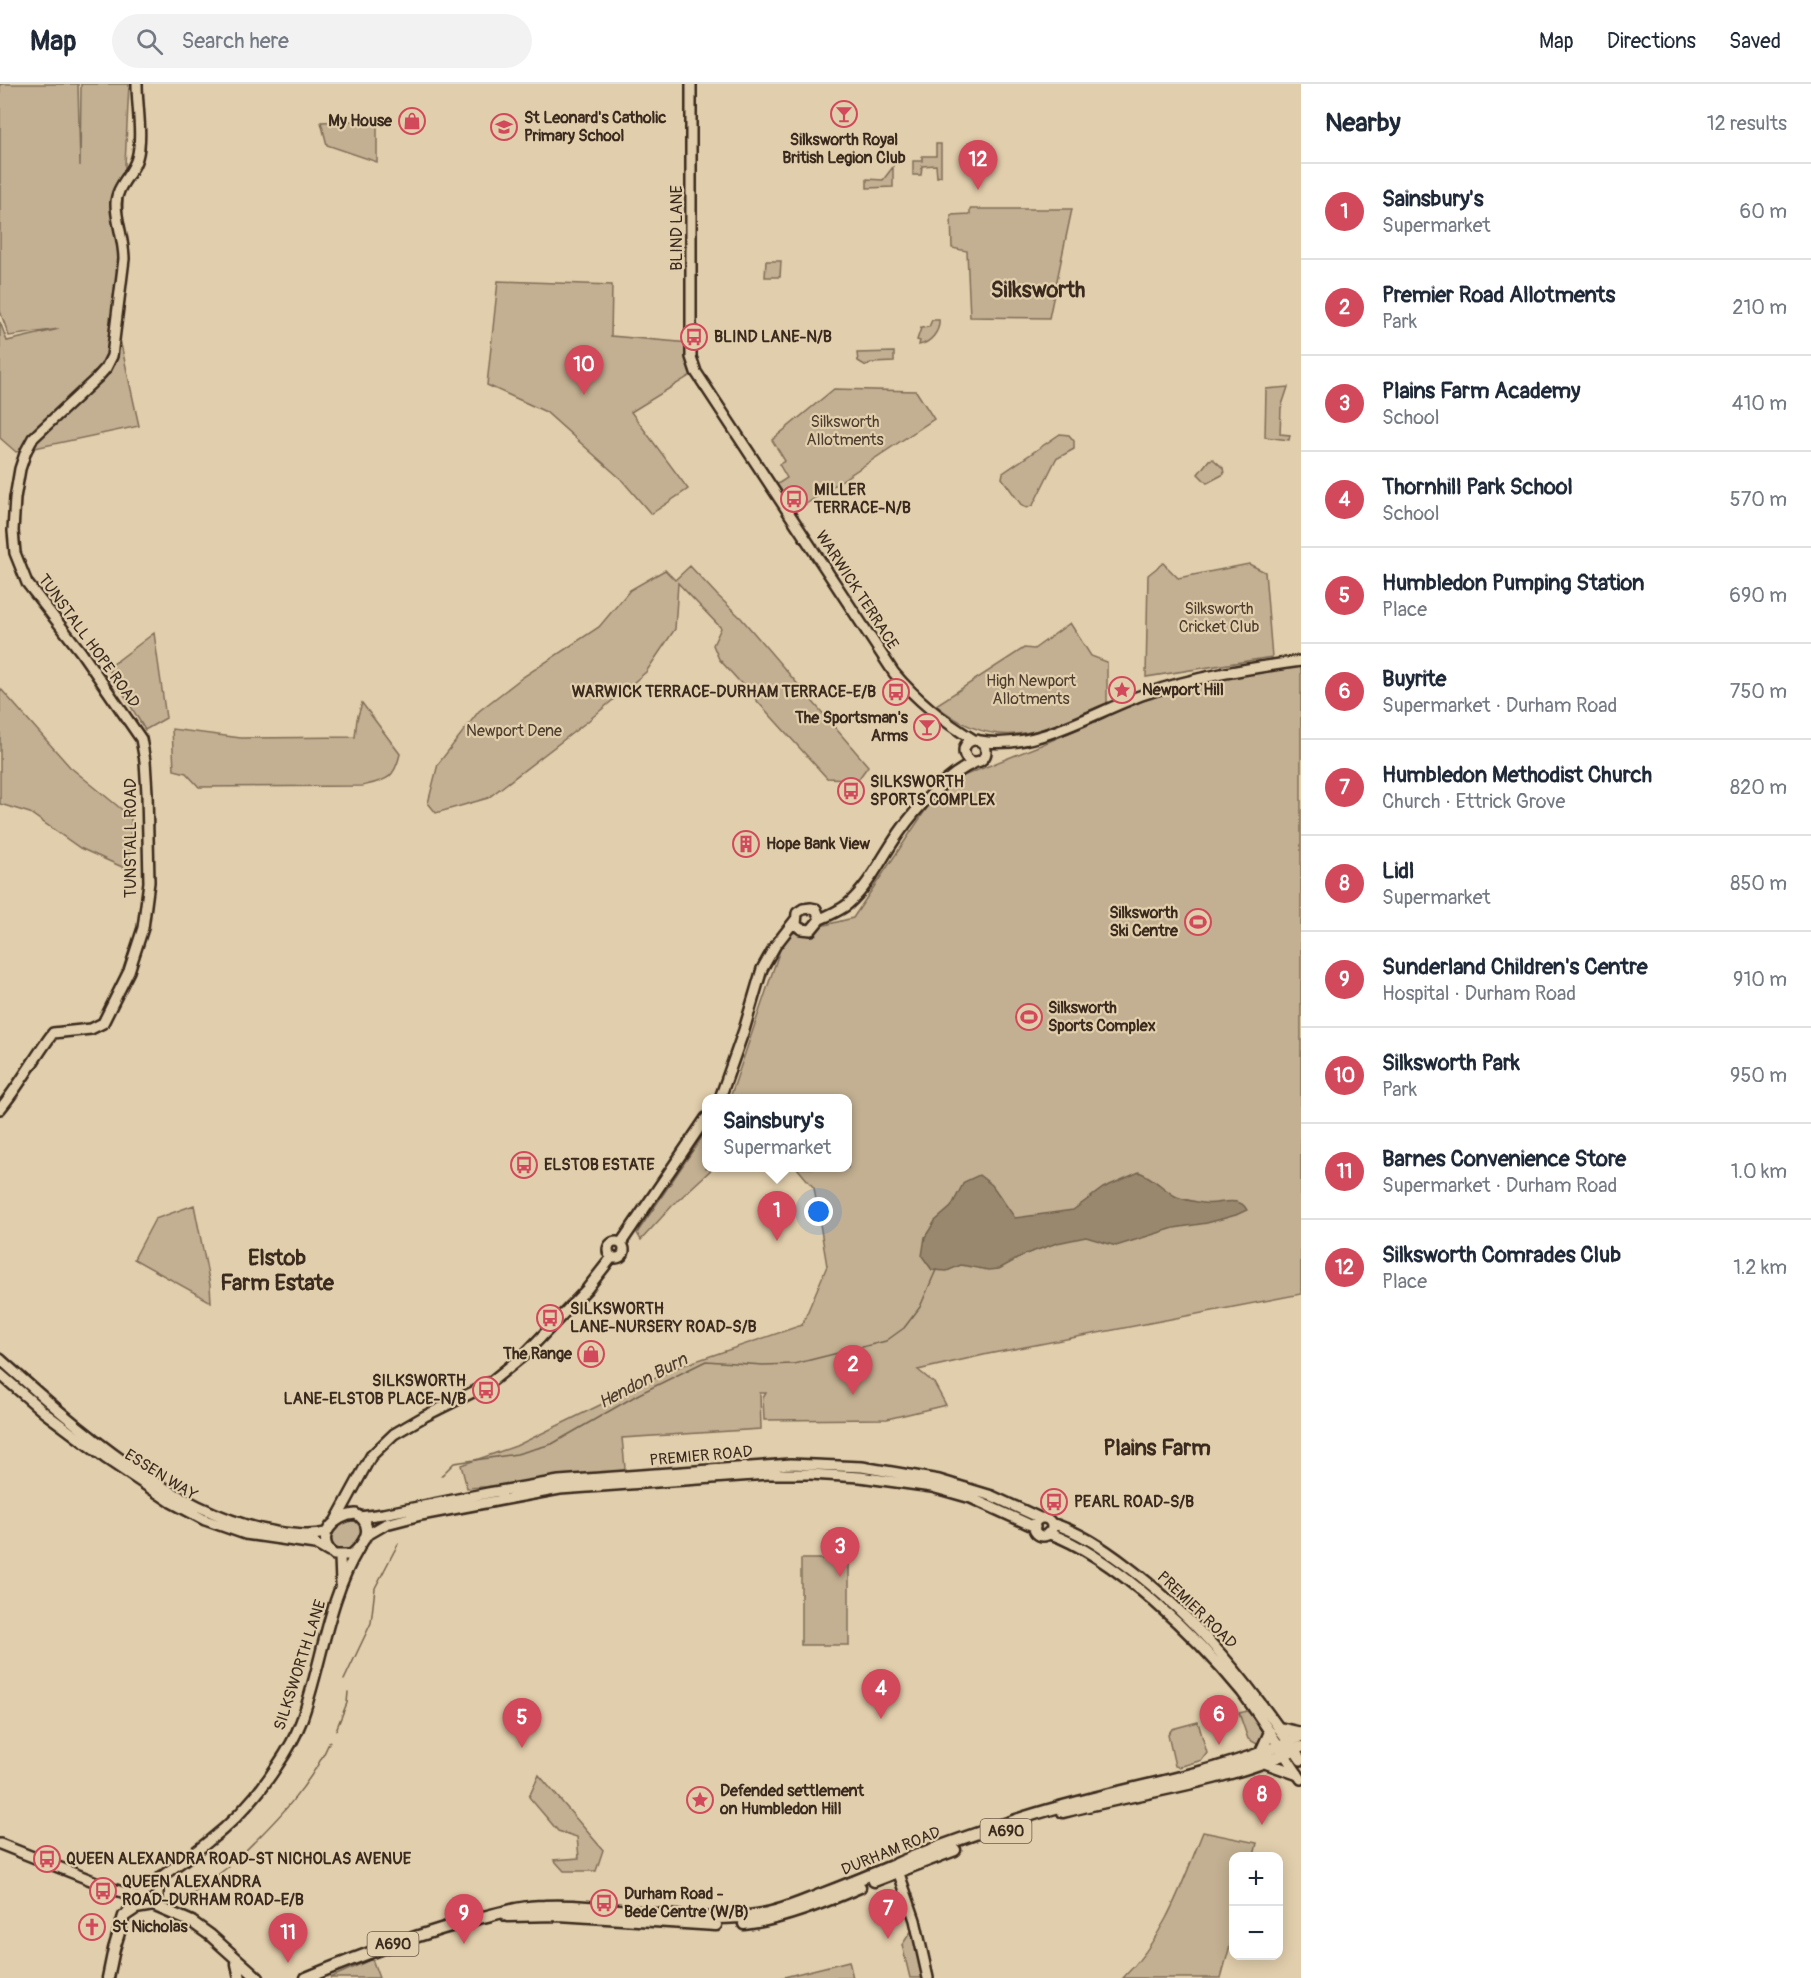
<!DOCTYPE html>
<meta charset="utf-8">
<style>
:root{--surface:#fff;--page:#f2f2f3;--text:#1f2937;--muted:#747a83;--line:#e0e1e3;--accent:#d1495b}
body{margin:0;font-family:Pangolin,sans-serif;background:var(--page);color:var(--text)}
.controls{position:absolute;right:18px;bottom:18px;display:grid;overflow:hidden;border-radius:12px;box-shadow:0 3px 15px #0003}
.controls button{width:54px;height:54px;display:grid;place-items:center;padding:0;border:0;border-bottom:2px solid var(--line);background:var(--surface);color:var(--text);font:30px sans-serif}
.you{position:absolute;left:819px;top:1128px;width:21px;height:21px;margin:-15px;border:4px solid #fff;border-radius:50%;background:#1a73e8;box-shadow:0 0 0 9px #1a73e833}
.badge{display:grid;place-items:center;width:39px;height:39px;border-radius:50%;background:var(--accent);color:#fff;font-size:20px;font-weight:700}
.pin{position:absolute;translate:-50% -50px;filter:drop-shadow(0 2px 3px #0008)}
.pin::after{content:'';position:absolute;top:32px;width:21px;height:18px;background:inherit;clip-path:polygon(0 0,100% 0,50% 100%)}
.popup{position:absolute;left:702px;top:1010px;width:150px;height:78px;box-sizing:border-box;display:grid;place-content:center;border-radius:12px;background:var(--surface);filter:drop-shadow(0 2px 4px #0005);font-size:20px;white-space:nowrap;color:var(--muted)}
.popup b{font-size:22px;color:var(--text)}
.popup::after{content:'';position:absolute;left:50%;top:100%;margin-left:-12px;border:12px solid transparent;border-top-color:var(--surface)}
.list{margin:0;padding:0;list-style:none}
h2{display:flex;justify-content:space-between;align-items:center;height:78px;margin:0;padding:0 24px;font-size:26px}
h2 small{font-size:20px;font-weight:400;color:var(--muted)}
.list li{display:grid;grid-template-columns:39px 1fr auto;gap:18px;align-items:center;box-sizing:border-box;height:96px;padding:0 24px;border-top:2px solid var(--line)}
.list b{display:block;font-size:22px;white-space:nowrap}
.list p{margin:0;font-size:20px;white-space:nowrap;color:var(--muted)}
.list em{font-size:20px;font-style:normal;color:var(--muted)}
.icon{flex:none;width:33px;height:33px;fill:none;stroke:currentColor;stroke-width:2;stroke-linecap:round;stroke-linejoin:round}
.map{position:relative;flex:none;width:1301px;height:1894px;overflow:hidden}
header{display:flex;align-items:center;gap:36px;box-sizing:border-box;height:84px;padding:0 30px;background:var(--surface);border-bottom:2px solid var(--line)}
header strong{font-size:28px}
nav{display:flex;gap:33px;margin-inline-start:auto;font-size:21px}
.search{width:420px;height:54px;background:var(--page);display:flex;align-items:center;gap:15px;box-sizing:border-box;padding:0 21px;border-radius:33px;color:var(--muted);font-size:22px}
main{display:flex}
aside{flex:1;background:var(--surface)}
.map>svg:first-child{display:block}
.green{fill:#c3b092;stroke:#7f6d58;stroke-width:1.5}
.water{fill:#99886e;stroke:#73624e;stroke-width:1.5}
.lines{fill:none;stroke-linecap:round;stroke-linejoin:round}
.stream{stroke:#73624e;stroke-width:1.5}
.secondary-casing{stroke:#3b2a1e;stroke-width:14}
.highway-casing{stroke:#3b2a1e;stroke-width:15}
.secondary{stroke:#e1ceac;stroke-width:9}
.highway{stroke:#e1ceac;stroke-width:10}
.labels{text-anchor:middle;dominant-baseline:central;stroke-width:4.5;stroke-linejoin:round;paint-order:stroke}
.shield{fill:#e1ceac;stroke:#6d5b49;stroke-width:1.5}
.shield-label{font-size:15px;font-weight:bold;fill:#3b2a1e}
.poi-label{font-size:16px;font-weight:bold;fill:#3b2a1e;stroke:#e1ceac;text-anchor:start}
.street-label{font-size:16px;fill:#3b2a1e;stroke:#e1ceac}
.park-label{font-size:16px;fill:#4f3e2f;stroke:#e1ceac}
.water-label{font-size:18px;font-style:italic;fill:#4e3d2e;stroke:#e1ceac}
.district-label{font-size:22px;font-weight:bold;fill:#3b2a1e;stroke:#e1ceac}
</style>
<header>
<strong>Map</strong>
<div class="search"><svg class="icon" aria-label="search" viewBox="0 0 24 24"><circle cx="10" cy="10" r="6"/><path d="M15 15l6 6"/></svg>Search here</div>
<nav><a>Map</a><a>Directions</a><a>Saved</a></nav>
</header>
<main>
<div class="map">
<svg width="1301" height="1894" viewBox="0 0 1301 1894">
<rect width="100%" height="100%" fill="#e1ceac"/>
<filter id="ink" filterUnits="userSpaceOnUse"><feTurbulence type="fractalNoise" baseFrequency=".0167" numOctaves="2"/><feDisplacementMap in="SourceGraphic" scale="12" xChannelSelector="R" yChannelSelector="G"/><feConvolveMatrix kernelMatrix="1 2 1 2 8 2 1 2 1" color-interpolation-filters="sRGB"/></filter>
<g filter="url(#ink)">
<path class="green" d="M0 0H78L80 82 81 0H129L117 242 139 342 16 368 0 354V238L7 257 59 245 9 252 0 227Z
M377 36V78L327 61 321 38Z
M936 60H941V92L937 93 936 81 922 82 921 91H913V77H922V72H936Z
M893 83V103L867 104V95L883 96Z
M970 125H1072L1049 234 970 233 967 167 952 164 951 131 970 130Z
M766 177H781L780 193H765Z
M498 197 612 201 611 252 690 259 696 288 631 328 688 405 651 430 621 395 546 328 487 301Z
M932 236H939C940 248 930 259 919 261L920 257 917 256 921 244 929 243Z
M894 268V278L872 279 866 282 858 277 857 269Z
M1288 303 1281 324 1280 350 1290 351 1289 356 1265 353 1266 305Z
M834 305 916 307 934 335 794 428 776 401 787 394 779 380 785 377 772 356Z
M1060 350 1069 351 1074 357V365L1056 375 1033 421 1027 424 1022 422 1002 394 1003 389Z
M1213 375 1223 384 1224 390 1207 399 1198 390 1209 376Z
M1163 479 1178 494 1249 480 1265 488 1272 573 1146 593 1148 491Z
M690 482 717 511 741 534 868 682 855 700 850 695 827 694 719 575 713 561 721 544 678 499 675 545 646 588 588 637 488 714 436 729 428 719 438 680 479 627 523 593 599 543 630 506 665 486 675 496Z
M1070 539 1091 572 1107 578V619C1043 647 997 672 936 621L1024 564 1034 565Z
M154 549 166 634 145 646 108 584Z
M1301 577V1210L988 1270 918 1286 934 1299 946 1321 887 1335 764 1336 763 1314 766 1309H760L761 1345 622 1354 626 1394 467 1404 461 1381 516 1362 678 1283 802 1241 827 1182 814 1104 797 1084H848V1014H730L785 851 853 834 943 700 1041 661 1142 617 1234 588Z
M0 604 70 683 131 733 129 786 80 764 30 729 0 720Z
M362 619 400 670C394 696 386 696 362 702L199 703 186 689 174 686 172 645 241 654 355 653 357 635Z
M706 1047V1084H713L672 1122 641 1156 637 1149Z
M194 1121 210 1201 211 1218 134 1175 155 1135Z
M349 1435C358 1436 360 1439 363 1446 358 1459 346 1473 332 1464 328 1450 336 1440 349 1435Z
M801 1475H849V1561H801Z
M1247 1627 1251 1631 1263 1649 1257 1660 1248 1655 1239 1629Z
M1198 1638 1207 1669 1202 1676 1179 1683 1175 1682 1168 1651 1172 1645Z
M539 1691 603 1766 596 1787H564L554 1776 579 1774 577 1753 558 1747 529 1713Z
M1203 1748 1257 1759 1254 1772H1234L1233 1851 1221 1894H1123C1164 1854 1182 1800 1203 1748Z
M916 1840 928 1894H910L902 1861Z
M372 1875 379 1894H330Z
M849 1877 853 1894H780Z"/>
<path class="water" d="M1139 1088C1154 1094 1162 1104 1175 1112 1182 1116 1194 1117 1203 1119 1217 1122 1239 1110 1247 1126L1236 1131 1207 1139 1174 1144 1116 1162 1086 1153 1057 1159 1026 1170 999 1185 988 1186 961 1181 947 1187 932 1186 922 1172 925 1153 935 1137 951 1123 964 1098 979 1091 992 1101 1015 1134 1073 1126 1103 1104Z"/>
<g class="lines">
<path class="stream" d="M441 1392 454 1379 517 1370 552 1360 639 1310 706 1277 763 1281 794 1280 886 1257 904 1244 920 1223 936 1186
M344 1596 371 1539 375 1504 398 1460
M336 1646 347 1619 348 1608
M240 1772C276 1737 310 1703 330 1657
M185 1816 228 1783"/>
<defs>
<path id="secondary" d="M691 0V273L696 288 894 589C916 615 944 638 974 656
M964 667a11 11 0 1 1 22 0a11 11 0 1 1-22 0Z
M980 657C1037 667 1093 628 1145 610 1194 593 1250 584 1301 577
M811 824 816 825 820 835 811 846 801 845 796 841 797 829 803 825Z
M820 835C828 832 842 825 848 820 870 801 882 773 899 749 917 723 947 690 976 678
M720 1014 744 946 762 885 775 862 796 835
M0 1025C20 1001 34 974 53 949L91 945 103 939 129 887 143 844 149 798 147 709 145 677 141 655 81 568 27 499 15 469 13 447 15 414 20 385 26 367 33 354 97 294 106 284 112 272 124 175C124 156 116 137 116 120 116 102 133 90 137 74 143 52 137 23 137 0
M608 1166a8 8 0 1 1 16 0a8 8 0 1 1-16 0Z
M621 1159 706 1034
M0 1275C75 1342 174 1431 276 1448 293 1450 308 1453 325 1449
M0 1290 45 1329 105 1374 171 1418 205 1436 245 1450 315 1460 329 1468
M356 1430C376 1442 364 1460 351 1471H334C313 1453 335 1431 356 1430Z
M360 1433 383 1430 488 1409 559 1397 791 1380 862 1383 939 1396 992 1412 1040 1434
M1034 1443a9 9 0 1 1 18 0a9 9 0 1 1-18 0Z
M335 1438 371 1372 394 1350 425 1332 487 1301 524 1271 587 1205 612 1173
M1051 1439C1080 1448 1103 1464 1127 1482 1199 1536 1251 1602 1301 1676
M1048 1449C1113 1471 1199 1555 1242 1608 1263 1636 1281 1666 1301 1695
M367 1451 386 1440 421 1431 560 1405 768 1390H810L860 1393 932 1403 971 1414 1035 1443
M340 1473 341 1499
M0 1760 116 1806 138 1813 153 1821
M896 1781 915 1836 928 1894
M158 1822V1805L162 1792
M127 1829C147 1797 181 1781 209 1757 235 1737 259 1710 277 1682 286 1669 295 1654 301 1638 322 1581 327 1517 359 1464"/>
<path id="highway" d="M1279 1644 1301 1649
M1260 1670 1270 1648
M1266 1679 1297 1690
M1063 1728C1143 1707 1225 1699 1301 1663
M874 1797 955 1766
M507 1832 559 1831 716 1841
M744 1840C784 1835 822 1819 860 1803
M237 1880 240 1894
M108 1894 114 1865 124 1832 136 1824 153 1821 192 1838 210 1851 258 1894
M306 1894C363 1870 422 1849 483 1833 503 1828 523 1822 544 1822 617 1819 690 1843 762 1830 781 1827 799 1819 817 1812 843 1802 868 1792 894 1781 933 1763 976 1750 1016 1736 1110 1704 1211 1695 1301 1652"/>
</defs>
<use href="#secondary" class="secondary-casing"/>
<use href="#highway" class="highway-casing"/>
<use href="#secondary" class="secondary"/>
<use href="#highway" class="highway"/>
</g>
</g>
<defs>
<symbol id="bar-ring" viewBox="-11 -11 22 22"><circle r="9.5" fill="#e1ceac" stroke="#d1495b" stroke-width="1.5"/><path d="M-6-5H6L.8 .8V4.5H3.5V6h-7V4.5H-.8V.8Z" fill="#d1495b"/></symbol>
<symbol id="shop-ring" viewBox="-11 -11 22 22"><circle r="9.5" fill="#e1ceac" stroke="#d1495b" stroke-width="1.5"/><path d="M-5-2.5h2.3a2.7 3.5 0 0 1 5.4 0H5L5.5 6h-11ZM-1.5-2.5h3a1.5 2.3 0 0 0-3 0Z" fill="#d1495b"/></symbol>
<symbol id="school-ring" viewBox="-11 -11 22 22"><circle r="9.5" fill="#e1ceac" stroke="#d1495b" stroke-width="1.5"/><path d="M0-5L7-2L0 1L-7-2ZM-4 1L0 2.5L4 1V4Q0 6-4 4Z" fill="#d1495b"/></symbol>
<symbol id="bus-ring" viewBox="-11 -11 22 22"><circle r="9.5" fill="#e1ceac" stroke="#d1495b" stroke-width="1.5"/><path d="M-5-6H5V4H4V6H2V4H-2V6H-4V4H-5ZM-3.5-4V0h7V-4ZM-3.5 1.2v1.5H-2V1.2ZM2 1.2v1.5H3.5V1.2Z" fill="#d1495b"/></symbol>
<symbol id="sight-ring" viewBox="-11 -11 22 22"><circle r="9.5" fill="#e1ceac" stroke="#d1495b" stroke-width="1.5"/><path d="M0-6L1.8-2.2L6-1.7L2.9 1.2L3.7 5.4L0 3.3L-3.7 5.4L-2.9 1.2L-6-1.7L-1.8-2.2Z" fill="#d1495b"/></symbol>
<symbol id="building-ring" viewBox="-11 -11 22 22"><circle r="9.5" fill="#e1ceac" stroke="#d1495b" stroke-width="1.5"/><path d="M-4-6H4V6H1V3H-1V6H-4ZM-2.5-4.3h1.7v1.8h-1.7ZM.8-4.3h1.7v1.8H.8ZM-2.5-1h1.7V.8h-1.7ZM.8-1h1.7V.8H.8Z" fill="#d1495b"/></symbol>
<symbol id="stadium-ring" viewBox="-11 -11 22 22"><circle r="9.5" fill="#e1ceac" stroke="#d1495b" stroke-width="1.5"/><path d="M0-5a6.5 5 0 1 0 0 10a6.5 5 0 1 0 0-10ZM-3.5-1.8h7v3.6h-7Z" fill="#d1495b"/></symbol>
<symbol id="church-ring" viewBox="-11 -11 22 22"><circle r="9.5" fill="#e1ceac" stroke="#d1495b" stroke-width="1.5"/><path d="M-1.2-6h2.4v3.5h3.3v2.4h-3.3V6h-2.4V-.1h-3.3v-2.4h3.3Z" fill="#d1495b"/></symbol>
</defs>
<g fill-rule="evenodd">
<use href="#bar-ring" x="829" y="15" width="30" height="30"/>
<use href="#shop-ring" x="397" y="22" width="30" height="30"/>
<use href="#school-ring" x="489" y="28" width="30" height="30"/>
<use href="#bus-ring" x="679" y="238" width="30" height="30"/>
<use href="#bus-ring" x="779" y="400" width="30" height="30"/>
<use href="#sight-ring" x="1107" y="591" width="30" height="30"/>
<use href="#bus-ring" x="881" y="593" width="30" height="30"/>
<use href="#bar-ring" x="912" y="628" width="30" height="30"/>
<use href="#bus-ring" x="836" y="692" width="30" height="30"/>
<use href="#building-ring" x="731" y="745" width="30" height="30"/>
<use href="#stadium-ring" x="1183" y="823" width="30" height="30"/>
<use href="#stadium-ring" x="1014" y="918" width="30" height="30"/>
<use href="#bus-ring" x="509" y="1066" width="30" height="30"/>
<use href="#bus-ring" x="535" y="1219" width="30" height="30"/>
<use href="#shop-ring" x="576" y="1255" width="30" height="30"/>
<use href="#bus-ring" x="471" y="1291" width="30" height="30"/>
<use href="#bus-ring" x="1039" y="1403" width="30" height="30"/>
<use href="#sight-ring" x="685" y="1701" width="30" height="30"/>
<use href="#bus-ring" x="32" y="1760" width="30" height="30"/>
<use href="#bus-ring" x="88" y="1792" width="30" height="30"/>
<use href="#bus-ring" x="589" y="1804" width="30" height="30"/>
<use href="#church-ring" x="77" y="1828" width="30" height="30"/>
</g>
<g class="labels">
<g class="shield">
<rect x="980.5" y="1735" width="51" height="24" rx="4.5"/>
<rect x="367.5" y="1848" width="51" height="24" rx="4.5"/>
</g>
<g class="shield-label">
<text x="1006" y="1747">A690</text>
<text x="393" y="1860">A690</text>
</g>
<g class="poi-label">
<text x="524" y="34">St Leonard's Catholic<tspan x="524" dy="18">Primary School</tspan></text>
<text x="392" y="37" text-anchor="end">My House</text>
<text x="844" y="56" text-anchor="middle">Silksworth Royal<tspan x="844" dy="18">British Legion Club</tspan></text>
<text x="714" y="253">BLIND LANE-N/B</text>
<text x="814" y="406">MILLER<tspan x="814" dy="18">TERRACE-N/B</tspan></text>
<text x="1142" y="606">Newport Hill</text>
<text x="876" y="608" text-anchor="end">WARWICK TERRACE-DURHAM TERRACE-E/B</text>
<text x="908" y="634" text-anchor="end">The Sportsman's<tspan x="908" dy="18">Arms</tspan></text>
<text x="870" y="698">SILKSWORTH<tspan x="870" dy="18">SPORTS COMPLEX</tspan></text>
<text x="766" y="760">Hope Bank View</text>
<text x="1178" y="829" text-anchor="end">Silksworth<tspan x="1178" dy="18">Ski Centre</tspan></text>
<text x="1048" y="924">Silksworth<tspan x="1048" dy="18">Sports Complex</tspan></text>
<text x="544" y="1081">ELSTOB ESTATE</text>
<text x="570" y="1225">SILKSWORTH<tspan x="570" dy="18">LANE-NURSERY ROAD-S/B</tspan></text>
<text x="572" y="1270" text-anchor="end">The Range</text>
<text x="466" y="1297" text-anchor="end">SILKSWORTH<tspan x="466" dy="18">LANE-ELSTOB PLACE-N/B</tspan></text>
<text x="1074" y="1418">PEARL ROAD-S/B</text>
<text x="720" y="1707">Defended settlement<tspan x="720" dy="18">on Humbledon Hill</tspan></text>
<text x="66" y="1775">QUEEN ALEXANDRA ROAD-ST NICHOLAS AVENUE</text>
<text x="122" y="1798">QUEEN ALEXANDRA<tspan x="122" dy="18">ROAD-DURHAM ROAD-E/B</tspan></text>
<text x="624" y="1810">Durham Road -<tspan x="624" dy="18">Bede Centre (W/B)</tspan></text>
<text x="112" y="1843">St Nicholas</text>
</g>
<g class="street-label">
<text transform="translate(677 144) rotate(-90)">BLIND LANE</text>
<text transform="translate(857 506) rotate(57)">WARWICK TERRACE</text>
<text transform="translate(89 557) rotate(54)">TUNSTALL HOPE ROAD</text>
<text transform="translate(131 754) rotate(-90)">TUNSTALL ROAD</text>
<text transform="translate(701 1372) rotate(-5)">PREMIER ROAD</text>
<text transform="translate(161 1391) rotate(32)">ESSEN WAY</text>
<text transform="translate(1197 1526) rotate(44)">PREMIER ROAD</text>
<text transform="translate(300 1581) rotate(-72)">SILKSWORTH LANE</text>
<text transform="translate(891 1767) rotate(-22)">DURHAM ROAD</text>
</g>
<g class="park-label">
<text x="845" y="338">Silksworth<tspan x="845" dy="18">Allotments</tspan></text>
<text x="1219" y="525">Silksworth<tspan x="1219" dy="18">Cricket Club</tspan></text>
<text x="1031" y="597">High Newport<tspan x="1031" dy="18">Allotments</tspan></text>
<text x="514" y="647">Newport Dene</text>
</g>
<g class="water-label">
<text transform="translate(643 1297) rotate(-28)">Hendon Burn</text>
</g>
<g class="district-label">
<text x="1038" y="206">Silksworth</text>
<text x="277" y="1174">Elstob<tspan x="277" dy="25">Farm Estate</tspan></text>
<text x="1157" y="1364">Plains Farm</text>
</g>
</g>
</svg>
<div class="controls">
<button>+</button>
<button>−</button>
</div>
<div class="you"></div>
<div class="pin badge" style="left:777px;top:1157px">1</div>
<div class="popup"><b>Sainsbury's</b>Supermarket</div>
<div class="pin badge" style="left:853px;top:1311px">2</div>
<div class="pin badge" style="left:840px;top:1493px">3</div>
<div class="pin badge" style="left:881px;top:1635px">4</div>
<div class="pin badge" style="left:522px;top:1664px">5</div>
<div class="pin badge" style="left:1219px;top:1661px">6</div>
<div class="pin badge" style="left:888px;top:1855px">7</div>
<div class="pin badge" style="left:1262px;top:1741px">8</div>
<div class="pin badge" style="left:464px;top:1860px">9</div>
<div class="pin badge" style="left:584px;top:311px">10</div>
<div class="pin badge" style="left:288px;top:1879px">11</div>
<div class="pin badge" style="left:978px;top:106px">12</div>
</div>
<aside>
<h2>Nearby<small>12 results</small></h2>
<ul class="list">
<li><span class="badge">1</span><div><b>Sainsbury's</b><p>Supermarket</p></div><em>60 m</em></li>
<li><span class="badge">2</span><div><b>Premier Road Allotments</b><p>Park</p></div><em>210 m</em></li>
<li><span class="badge">3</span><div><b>Plains Farm Academy</b><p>School</p></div><em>410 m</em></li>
<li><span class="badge">4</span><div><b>Thornhill Park School</b><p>School</p></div><em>570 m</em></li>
<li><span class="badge">5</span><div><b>Humbledon Pumping Station</b><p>Place</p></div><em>690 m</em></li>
<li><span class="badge">6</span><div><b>Buyrite</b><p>Supermarket · Durham Road</p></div><em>750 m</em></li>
<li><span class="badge">7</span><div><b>Humbledon Methodist Church</b><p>Church · Ettrick Grove</p></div><em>820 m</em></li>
<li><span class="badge">8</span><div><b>Lidl</b><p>Supermarket</p></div><em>850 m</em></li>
<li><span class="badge">9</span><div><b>Sunderland Children's Centre</b><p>Hospital · Durham Road</p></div><em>910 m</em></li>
<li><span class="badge">10</span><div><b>Silksworth Park</b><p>Park</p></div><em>950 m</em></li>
<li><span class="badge">11</span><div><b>Barnes Convenience Store</b><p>Supermarket · Durham Road</p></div><em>1.0 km</em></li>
<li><span class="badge">12</span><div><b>Silksworth Comrades Club</b><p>Place</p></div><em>1.2 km</em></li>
</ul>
</aside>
</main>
